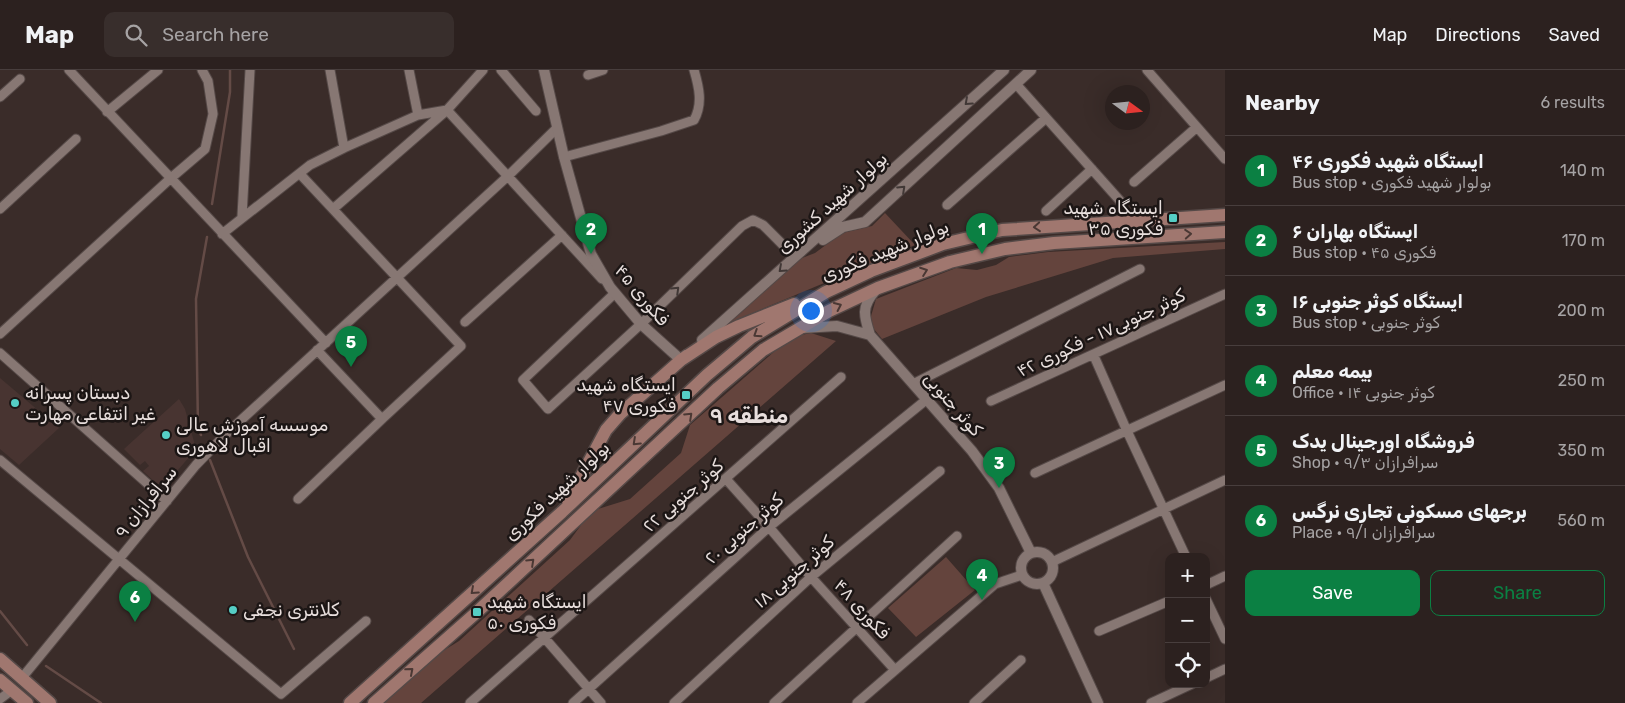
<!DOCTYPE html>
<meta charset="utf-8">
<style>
:root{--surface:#2c211f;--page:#382e2c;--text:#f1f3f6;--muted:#a6a3a4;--line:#483e3d;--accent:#0b8043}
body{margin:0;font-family:Rubik,Vazirmatn,sans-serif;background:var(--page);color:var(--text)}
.controls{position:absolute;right:15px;bottom:15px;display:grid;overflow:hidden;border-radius:10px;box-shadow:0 5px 20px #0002}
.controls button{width:45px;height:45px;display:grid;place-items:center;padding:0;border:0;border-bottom:1px solid var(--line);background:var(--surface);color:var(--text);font:25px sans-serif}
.compass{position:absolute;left:1105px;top:15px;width:45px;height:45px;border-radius:50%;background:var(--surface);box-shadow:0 5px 20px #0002;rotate:105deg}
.you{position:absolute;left:810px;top:240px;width:18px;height:18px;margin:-12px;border:4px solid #fff;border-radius:50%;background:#1a73e8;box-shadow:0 0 0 8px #1a73e833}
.badge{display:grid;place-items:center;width:32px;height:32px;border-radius:50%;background:var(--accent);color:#fff;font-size:16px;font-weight:700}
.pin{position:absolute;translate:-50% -41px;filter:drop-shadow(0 1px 2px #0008)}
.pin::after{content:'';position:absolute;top:26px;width:18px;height:15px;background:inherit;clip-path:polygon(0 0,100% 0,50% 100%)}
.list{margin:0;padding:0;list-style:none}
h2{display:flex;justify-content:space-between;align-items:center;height:65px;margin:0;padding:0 20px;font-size:21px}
h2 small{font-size:16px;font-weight:400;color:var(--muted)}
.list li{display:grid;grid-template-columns:32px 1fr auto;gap:15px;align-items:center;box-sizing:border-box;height:70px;padding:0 20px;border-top:1px solid var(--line)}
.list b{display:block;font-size:19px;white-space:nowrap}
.list p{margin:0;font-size:16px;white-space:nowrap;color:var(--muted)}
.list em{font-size:16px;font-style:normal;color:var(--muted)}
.actions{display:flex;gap:10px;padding:15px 20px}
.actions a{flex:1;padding:11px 0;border:1px solid var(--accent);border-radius:10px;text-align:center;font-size:18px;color:var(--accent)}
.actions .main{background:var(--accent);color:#fff}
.icon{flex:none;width:28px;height:28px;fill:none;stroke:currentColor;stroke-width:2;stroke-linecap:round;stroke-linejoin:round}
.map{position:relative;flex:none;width:1225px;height:633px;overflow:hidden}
header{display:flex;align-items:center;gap:30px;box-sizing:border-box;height:70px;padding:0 25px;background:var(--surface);border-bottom:1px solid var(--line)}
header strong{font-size:24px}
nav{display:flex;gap:28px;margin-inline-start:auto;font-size:18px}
.search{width:350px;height:45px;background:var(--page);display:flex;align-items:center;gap:12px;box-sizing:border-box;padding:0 18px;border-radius:10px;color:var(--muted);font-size:19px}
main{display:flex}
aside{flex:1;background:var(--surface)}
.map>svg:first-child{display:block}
.built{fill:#483431}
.green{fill:#64443d}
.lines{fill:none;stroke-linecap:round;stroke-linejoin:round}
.stream{stroke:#644b46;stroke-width:2.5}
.minor-casing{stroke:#554947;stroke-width:11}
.tertiary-casing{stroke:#554947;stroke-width:12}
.secondary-casing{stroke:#554947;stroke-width:15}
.minor{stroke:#877773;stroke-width:9}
.tertiary{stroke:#877773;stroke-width:10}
.secondary{stroke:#a0776f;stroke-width:12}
.oneway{stroke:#413836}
.oneway2{stroke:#4a3834}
.poi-dot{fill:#55cec5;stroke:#1c1615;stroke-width:2}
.labels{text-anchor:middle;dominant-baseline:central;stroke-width:5;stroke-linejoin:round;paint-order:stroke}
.street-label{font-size:18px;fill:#e8dfdd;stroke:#1c1615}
.poi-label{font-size:18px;fill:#e8dfdd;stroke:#1c1615;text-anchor:start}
.district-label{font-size:22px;font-weight:bold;fill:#e8dfdd;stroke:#1c1615}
</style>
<header>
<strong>Map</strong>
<div class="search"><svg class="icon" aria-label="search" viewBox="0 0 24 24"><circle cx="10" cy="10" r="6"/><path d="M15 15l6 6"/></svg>Search here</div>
<nav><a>Map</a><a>Directions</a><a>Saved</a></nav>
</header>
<main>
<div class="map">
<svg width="1225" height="633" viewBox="0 0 1225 633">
<rect width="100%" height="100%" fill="#3a2c29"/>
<path class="built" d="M0 308 59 358 19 395 0 379Z
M179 329 185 339 196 379 166 414H157L143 401 149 396 145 391 140 395 124 379Z"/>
<path class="green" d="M885 143 915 175 719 257 797 190 815 183 842 163 872 156Z
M1225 172V179L1113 188 986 227 882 269 869 253 876 229 956 198 977 200 996 195 1009 187 1048 182Z
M811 263 836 271 421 633H383L438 584 459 571 570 470 584 451 598 439 630 429 681 383 690 355 776 280 801 265Z
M946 487 975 520 916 567 888 538Z"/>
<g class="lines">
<path class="stream" d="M212 134 230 22V0
M201 365 198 358 196 229 207 167
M210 390 248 487 294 579
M0 541 27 575
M46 596 101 633"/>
<defs>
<path id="minor" d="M69 0 326 273
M330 0 344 78
M409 0 418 45
M501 0 536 41
M1147 0 1225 89
M588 5 603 0
M1016 14 1122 133
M0 27 20 9
M447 40 602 209
M107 42 158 0
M564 87 661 61 694 50C703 34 699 17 694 0
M300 104 461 276 382 349
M1134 112 1197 57
M947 135 1046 48
M0 139 76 69
M333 139 447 40 483 0
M1046 141 1092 99
M242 146 250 0
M222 164 310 95 344 78 418 45 447 40
M615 223 523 310 548 339 641 254 742 156 753 150 763 155 784 176 801 182
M465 252 562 165
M0 264 171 108 205 79 213 44 208 11 202 0
M0 283 167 431
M1094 286 1127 361 1186 487
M913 314 1140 199
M991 331 1225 224
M0 390 281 624 366 551
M1035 403 1225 315
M726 409 769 457 811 507 895 600
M298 429 382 349 317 280
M1052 492 1225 410
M1206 515 1225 506
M1206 529 1225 569
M529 550 601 633
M1099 561 1169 531
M1206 608 1225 599
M21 609 196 395 228 362 508 106 557 58
M0 629 12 620
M470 633 841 307
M573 633 769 457 926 330
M674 633 811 507 940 401
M774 633 957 466
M857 633 995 514 1022 505
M974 633 1021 590
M1151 633 1192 614"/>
<path id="tertiary" d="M544 0 564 87 591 184 610 217 641 254 681 290 686 285
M823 170 843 157 865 152 1031 0
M875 221C861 237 864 246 870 265L972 381 999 418 1031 483
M802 258 837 256 870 265
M702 270 1004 0
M1021 498a16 16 0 1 1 32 0a16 16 0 1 1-32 0Z
M1043 513 1098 633"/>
<path id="secondary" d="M568 431 606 360 620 344 681 290 716 267 739 256 794 234
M0 589 50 633
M0 610 27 633
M350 633 562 442 707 305 752 267 826 222 871 201 943 174 1002 160 1225 145
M374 633 477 542 718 318 763 280 829 241 878 218 950 192 1005 179 1054 173 1225 162"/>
</defs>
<use href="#minor" class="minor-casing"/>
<use href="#tertiary" class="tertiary-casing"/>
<use href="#secondary" class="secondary-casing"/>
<use href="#minor" class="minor"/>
<use href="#tertiary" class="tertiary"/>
<use href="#secondary" class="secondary"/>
</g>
<defs><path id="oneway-chevron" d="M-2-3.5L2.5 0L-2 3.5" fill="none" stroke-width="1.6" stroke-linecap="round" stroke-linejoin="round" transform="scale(1.25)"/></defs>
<g class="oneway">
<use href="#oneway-chevron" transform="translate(968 32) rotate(138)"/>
<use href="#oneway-chevron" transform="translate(902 119) rotate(-43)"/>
<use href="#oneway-chevron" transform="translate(782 199) rotate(138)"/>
<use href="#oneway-chevron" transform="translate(676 220) rotate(-44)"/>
</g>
<g class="oneway2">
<use href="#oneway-chevron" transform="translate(1037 157) rotate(175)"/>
<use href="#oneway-chevron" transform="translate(1188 164) rotate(-4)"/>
<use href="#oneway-chevron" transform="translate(924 201) rotate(-20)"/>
<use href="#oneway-chevron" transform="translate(838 236) rotate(-25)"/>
<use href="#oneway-chevron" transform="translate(757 264) rotate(147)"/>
<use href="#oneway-chevron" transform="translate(689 346) rotate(-43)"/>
<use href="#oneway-chevron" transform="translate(636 372) rotate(137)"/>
<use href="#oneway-chevron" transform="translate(531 492) rotate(-43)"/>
<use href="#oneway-chevron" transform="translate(474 521) rotate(138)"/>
<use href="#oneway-chevron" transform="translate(410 601) rotate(-41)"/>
</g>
<g class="poi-dot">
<rect x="1168" y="143" width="10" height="10" rx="2.5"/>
<rect x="681" y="320" width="10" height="10" rx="2.5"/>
<circle cx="15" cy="333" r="5"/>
<circle cx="166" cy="365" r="5"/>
<circle cx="233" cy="540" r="5"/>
<rect x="472" y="537" width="10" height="10" rx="2.5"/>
</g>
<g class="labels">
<g class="street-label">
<text transform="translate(832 133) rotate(-42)">بولوار شهید کشوری</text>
<text transform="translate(885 181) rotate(-22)">بولوار شهید فکوری</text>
<text transform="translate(642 225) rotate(50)">فکوری ۴۵</text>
<text transform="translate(1101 263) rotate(-25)">کوثر جنوبی۱۷ - فکوری ۴۲</text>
<text transform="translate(953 334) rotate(49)">کوثر جنوبی</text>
<text transform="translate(557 421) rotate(-43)">بولوار شهید فکوری</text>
<text transform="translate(683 426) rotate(-41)">کوثر جنوبی ۲۲</text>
<text transform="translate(146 432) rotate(-51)">سرافرازان ۹</text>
<text transform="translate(744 459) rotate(-41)">کوثر جنوبی ۲۰</text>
<text transform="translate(794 502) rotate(-41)">کوثر جنوبی ۱۸</text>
<text transform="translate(862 539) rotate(48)">فکوری ۴۸</text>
</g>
<g class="poi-label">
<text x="1163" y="138" text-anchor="end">ایستگاه شهید<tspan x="1163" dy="21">فکوری ۳۵</tspan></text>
<text x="676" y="315" text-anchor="end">ایستگاه شهید<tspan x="676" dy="21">فکوری ۴۷</tspan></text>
<text x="25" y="323">دبستان پسرانه<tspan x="25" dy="21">غیر انتفاعی مهارت</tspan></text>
<text x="176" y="355">موسسه آموزش عالی<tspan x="176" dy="21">اقبال لاهوری</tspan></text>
<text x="487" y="532">ایستگاه شهید<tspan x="487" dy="21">فکوری ۵۰</tspan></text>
<text x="243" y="540">کلانتری نجفی</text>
</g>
<g class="district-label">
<text x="749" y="345">منطقه ۹</text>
</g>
</g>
</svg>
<div class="controls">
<button>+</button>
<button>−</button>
<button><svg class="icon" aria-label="locate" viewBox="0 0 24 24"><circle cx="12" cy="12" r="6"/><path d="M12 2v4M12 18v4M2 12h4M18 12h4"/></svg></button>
</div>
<svg class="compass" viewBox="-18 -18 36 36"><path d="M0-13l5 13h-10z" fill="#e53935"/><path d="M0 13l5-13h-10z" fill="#a6a3a4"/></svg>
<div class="you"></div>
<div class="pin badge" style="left:982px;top:184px">1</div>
<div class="pin badge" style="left:591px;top:184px">2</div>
<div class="pin badge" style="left:999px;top:418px">3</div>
<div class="pin badge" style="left:982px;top:530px">4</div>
<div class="pin badge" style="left:351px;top:297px">5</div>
<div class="pin badge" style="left:135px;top:552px">6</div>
</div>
<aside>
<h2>Nearby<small>6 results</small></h2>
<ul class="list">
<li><span class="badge">1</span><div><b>ایستگاه شهید فکوری ۴۶</b><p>Bus stop · بولوار شهید فکوری</p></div><em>140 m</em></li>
<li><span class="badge">2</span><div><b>ایستگاه بهاران ۶</b><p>Bus stop · فکوری ۴۵</p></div><em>170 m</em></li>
<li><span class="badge">3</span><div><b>ایستگاه کوثر جنوبی ۱۶</b><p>Bus stop · کوثر جنوبی</p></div><em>200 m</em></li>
<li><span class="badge">4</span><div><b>بیمه معلم</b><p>Office · کوثر جنوبی ۱۴</p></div><em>250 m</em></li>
<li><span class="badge">5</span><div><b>فروشگاه اورجینال یدک</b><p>Shop · سرافرازان ۹/۳</p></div><em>350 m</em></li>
<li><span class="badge">6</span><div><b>برجهای مسکونی تجاری نرگس</b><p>Place · سرافرازان ۹/۱</p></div><em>560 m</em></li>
</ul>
<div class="actions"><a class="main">Save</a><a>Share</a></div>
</aside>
</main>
